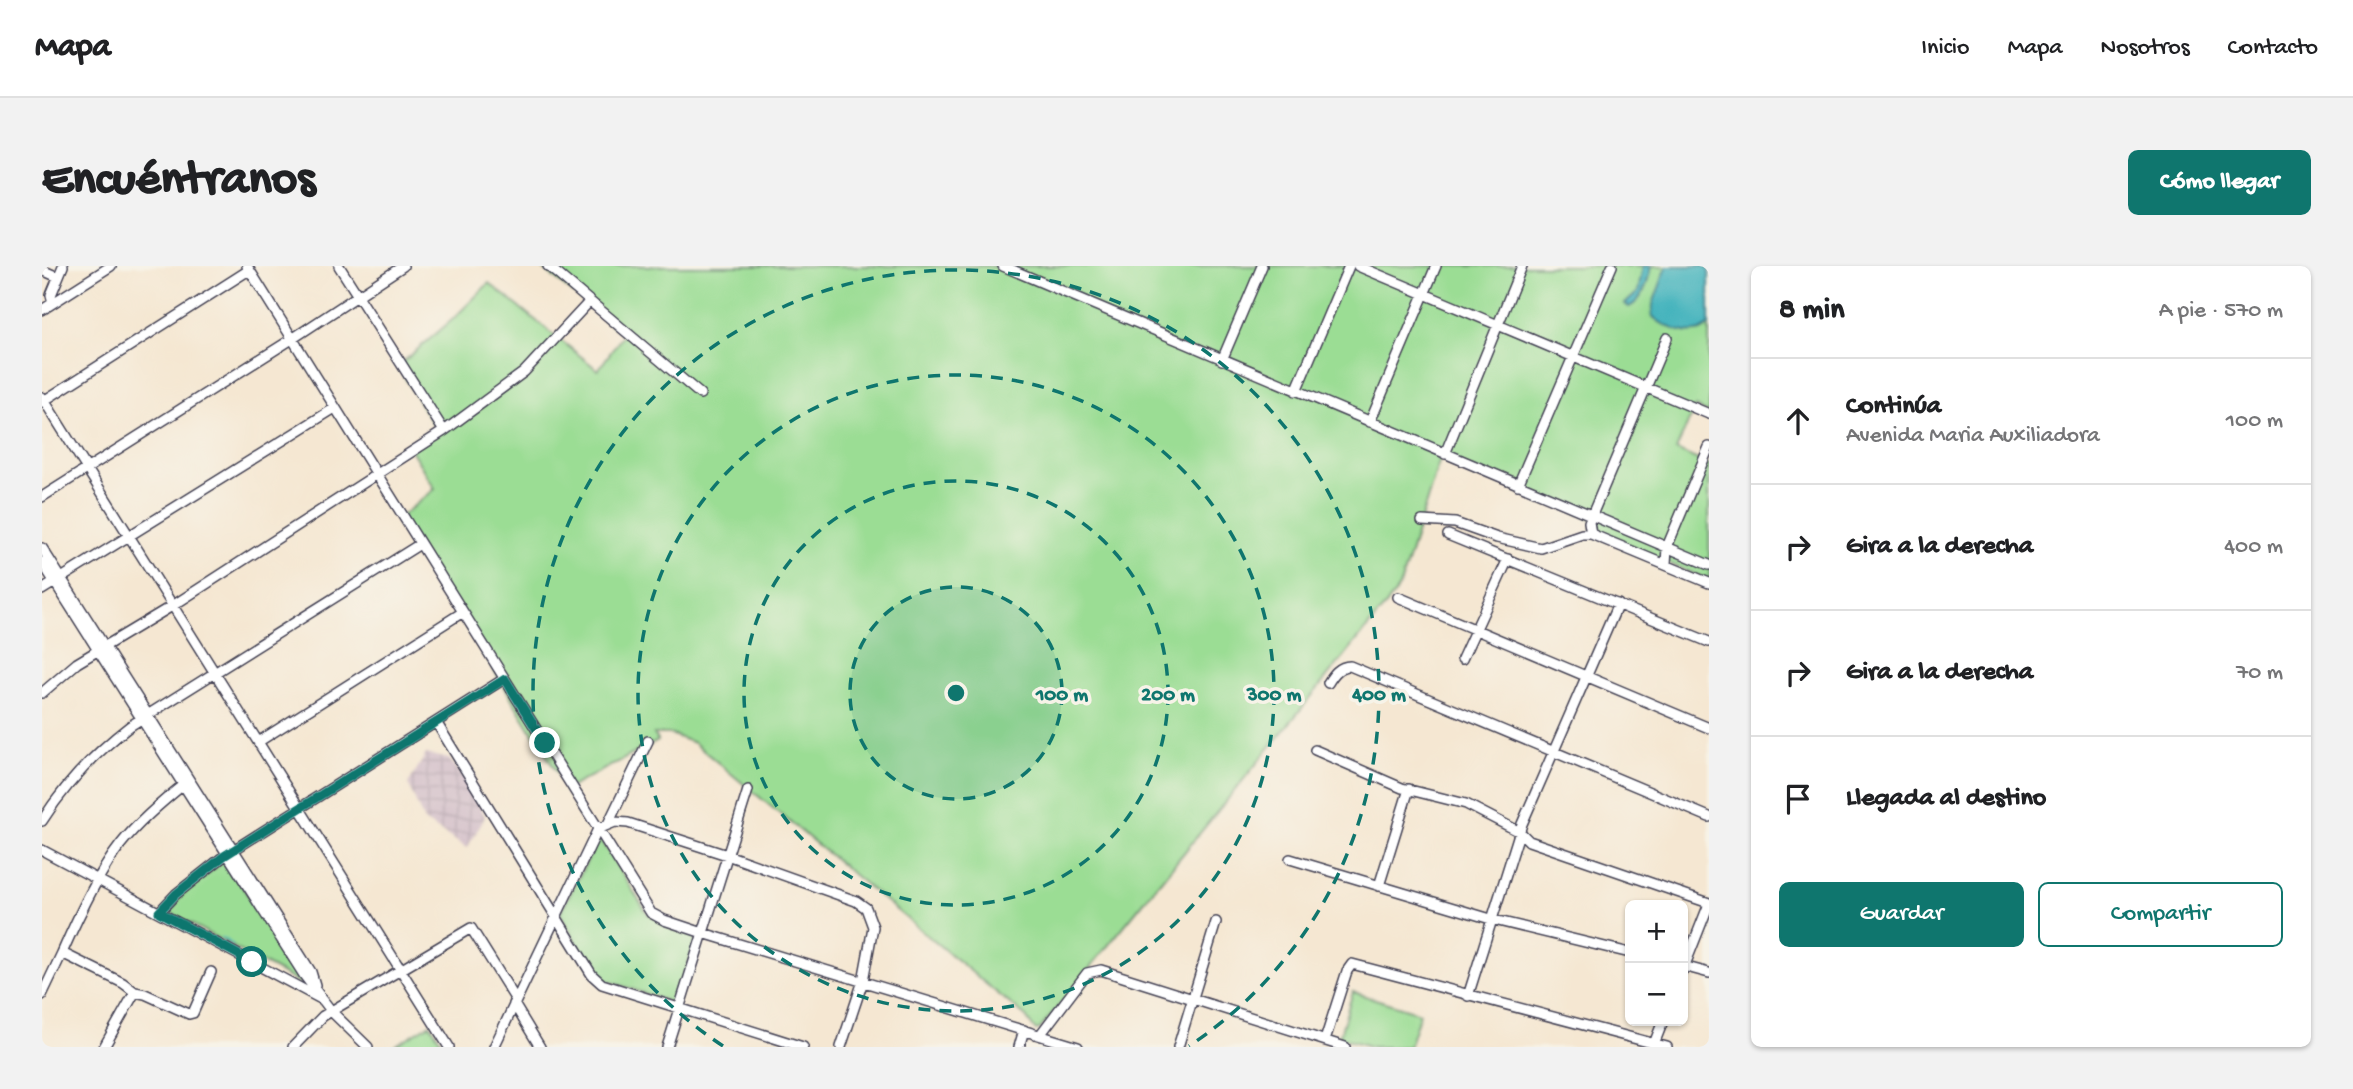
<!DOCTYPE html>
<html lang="es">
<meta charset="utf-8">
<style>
:root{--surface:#fff;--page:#f2f2f2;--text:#202124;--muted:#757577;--line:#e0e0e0;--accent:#0f766e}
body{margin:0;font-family:"Gochi Hand",sans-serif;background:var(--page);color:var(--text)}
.controls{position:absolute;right:21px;bottom:21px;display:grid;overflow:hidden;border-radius:10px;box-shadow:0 2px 5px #0004}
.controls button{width:63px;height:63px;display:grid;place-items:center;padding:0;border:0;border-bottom:2px solid var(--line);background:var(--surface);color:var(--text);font:35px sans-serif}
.stop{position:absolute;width:21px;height:21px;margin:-16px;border:5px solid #0f766e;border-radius:50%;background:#fff}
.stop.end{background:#0f766e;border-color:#fff;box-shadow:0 2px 7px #0008}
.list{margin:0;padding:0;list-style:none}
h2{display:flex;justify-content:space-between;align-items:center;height:91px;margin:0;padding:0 28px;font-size:30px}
h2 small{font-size:23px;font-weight:400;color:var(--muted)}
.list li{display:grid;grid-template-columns:46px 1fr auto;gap:21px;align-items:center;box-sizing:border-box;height:126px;padding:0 28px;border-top:2px solid var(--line)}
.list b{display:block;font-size:26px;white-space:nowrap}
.list p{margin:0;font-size:23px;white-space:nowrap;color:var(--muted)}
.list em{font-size:23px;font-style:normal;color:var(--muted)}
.actions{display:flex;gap:14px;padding:21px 28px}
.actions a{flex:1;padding:16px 0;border:2px solid var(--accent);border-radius:10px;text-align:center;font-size:24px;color:var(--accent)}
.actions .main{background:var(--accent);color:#fff}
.icon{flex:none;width:38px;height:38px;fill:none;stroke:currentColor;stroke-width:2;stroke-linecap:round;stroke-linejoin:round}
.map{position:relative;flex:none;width:1667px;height:781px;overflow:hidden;border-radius:10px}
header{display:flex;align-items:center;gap:42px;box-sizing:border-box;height:98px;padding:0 35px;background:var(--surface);border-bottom:2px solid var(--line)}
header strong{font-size:33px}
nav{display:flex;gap:38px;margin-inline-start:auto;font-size:24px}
.intro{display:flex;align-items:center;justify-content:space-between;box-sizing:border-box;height:168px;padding:0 42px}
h1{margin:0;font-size:49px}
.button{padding:18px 32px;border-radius:10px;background:var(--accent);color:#fff;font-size:24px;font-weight:700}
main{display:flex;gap:42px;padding:0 42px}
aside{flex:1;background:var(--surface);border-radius:10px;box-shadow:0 2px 5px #0004}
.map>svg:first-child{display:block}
.industrial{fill:url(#industrial-grid)}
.green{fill:#9bdd94;stroke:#5e8068;stroke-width:2}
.water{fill:#44b4bd;stroke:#336b7c;stroke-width:2}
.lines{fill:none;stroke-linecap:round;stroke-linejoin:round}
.stream{stroke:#44b4bd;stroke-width:2}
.minor-casing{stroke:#424052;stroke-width:12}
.minor{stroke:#fff;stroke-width:9}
.route{stroke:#0f766e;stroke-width:9}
.ring{fill:none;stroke:#0f766e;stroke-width:3.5;stroke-dasharray:12 9}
.centre{fill:#0f766e;stroke:#f7f3e8;stroke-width:3.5}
.ring-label{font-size:21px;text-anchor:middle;font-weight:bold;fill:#0f766e;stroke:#f7f3e8;stroke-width:7;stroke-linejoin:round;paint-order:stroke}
</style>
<header>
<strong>Mapa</strong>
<nav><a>Inicio</a><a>Mapa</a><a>Nosotros</a><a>Contacto</a></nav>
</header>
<div class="intro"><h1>Encuéntranos</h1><a class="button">Cómo llegar</a></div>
<main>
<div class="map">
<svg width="1667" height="781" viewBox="0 0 1667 781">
<defs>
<pattern id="industrial-grid" width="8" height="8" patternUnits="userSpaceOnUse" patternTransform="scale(1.75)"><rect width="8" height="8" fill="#d2bdc8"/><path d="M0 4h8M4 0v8" fill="none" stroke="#b4a2ad"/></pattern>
</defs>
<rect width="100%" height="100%" fill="#f7f3e8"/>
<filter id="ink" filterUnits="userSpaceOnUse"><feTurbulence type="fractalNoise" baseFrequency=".0143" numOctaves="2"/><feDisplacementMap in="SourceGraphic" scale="14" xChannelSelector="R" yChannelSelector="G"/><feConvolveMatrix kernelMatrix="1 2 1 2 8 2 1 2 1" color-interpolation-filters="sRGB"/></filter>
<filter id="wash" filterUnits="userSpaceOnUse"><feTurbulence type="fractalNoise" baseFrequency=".00686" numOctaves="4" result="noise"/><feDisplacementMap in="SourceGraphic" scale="28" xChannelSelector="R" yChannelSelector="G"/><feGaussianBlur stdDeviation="1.57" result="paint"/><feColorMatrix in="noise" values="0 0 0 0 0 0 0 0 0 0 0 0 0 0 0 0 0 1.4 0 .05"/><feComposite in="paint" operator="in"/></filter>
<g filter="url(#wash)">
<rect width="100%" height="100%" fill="#f5e7d2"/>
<path class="industrial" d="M384 488 407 493 427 518 443 551 425 582 382 555 366 518Z"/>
<path class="green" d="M498 0H1667V147L1653 141 1634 184 1667 199V314L1549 265 1553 255 1395 188 1398 193 1359 316 1353 328 998 763 993 764 984 751 652 477 628 468H612L616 475 525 523 358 251 393 223 368 182 393 162 356 100 410 54 447 17 556 104 581 69Z
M557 572 606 648 655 670 633 738 560 713 550 704 518 647Z
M183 594 262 716 261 719 125 645 137 631Z
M1311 726 1378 747 1367 781H1331L1297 771Z
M388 758 403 781H351Z"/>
<path class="water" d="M1601 0H1609C1606 15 1602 34 1587 41L1583 38 1596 26Z
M1625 0H1663L1667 3V59C1653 75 1623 62 1610 50L1611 38Z"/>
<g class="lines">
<path class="stream" d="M180 672 191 679"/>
</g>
</g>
<g filter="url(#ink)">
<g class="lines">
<defs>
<path id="minor" d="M205 0 609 647 622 654 661 667 1036 781
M297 0 402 165
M506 0 658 128
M961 0 1667 299
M1316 0 1667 148
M0 4 16 11
M11 37 9 29 21 0
M0 44 69 0
M1180 94 1220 0
M1254 125 1307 0
M0 131 407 781
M0 136 207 4
M1328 156 1394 0
M1403 188 1480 0
M1476 219 1570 0
M0 231 250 73 361 0
M1380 255 1413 257 1455 272 1499 282 1540 268H1549L1667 317
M1549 268 1547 256 1625 72
M1406 269 1667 376
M0 282 269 706 273 719
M0 296 262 709 290 746 326 781
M1624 298 1625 281 1667 181
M0 324 293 142
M1356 331 1667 462
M1420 393 1466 293
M1286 417C1291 409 1297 400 1308 400L1667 551
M0 427 35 397 135 337 402 165 482 106 548 35
M394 456 550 709 560 718 761 781
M216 476 421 346
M1273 484 1360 522 1424 538 1478 566 1487 575 1667 637
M0 555C24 517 53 487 88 460L378 278
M566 558 606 475
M0 584 279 733
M1248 593 1452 654 1588 687
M1337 620 1367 523
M117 646 134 628 182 590 462 413
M1641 700 1667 707
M1641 704 1667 638
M93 726 103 728 147 748 151 747 169 706
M0 729 20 687
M1426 730 1480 558 1576 338
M472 738 498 781
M998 769 1045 707 1059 704 1303 781
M1283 774 1305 705 1310 698 1625 781
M1612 778 1621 755
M62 781 93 726 81 717 20 687C35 653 56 607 79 578 98 554 122 534 146 515
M251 781 281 750 429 662 474 734
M452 781 556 563 573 556 586 557 685 589 814 635 824 642 831 661 821 715 799 781
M625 781 706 524
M977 781 982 764
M1136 781 1174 656"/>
</defs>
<use href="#minor" class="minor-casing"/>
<use href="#minor" class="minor"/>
</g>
</g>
<g class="lines" filter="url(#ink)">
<path class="route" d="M210 696 117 646 134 628 182 590 463 413 503 477"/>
</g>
<circle cx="914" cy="427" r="106" fill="#0f766e" fill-opacity=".12"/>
<g class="ring">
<circle cx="914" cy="427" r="106"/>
<circle cx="914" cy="427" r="212"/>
<circle cx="914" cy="427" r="318"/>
<path d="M681 780A423 423 0 1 1 1147 780"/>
</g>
<circle cx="914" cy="427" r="10" class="centre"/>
<g class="ring-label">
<text x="1020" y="434">100 m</text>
<text x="1126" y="434">200 m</text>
<text x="1232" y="434">300 m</text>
<text x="1337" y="434">400 m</text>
</g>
</svg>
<div class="controls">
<button>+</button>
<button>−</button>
</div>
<div class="stop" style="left:210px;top:696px"></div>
<div class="stop end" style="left:503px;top:477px"></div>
</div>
<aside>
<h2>8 min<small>A pie · 570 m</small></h2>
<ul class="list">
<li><svg class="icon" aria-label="ahead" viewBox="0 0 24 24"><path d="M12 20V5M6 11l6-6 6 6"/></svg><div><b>Continúa</b><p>Avenida Maria Auxiliadora</p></div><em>100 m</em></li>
<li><svg class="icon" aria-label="right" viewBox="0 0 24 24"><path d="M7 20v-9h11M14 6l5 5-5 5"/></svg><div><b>Gira a la derecha</b></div><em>400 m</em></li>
<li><svg class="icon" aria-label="right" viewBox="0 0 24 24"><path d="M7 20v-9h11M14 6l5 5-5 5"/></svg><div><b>Gira a la derecha</b></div><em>70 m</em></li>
<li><svg class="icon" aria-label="arrive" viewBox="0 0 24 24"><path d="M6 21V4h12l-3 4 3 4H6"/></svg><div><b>Llegada al destino</b></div></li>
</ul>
<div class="actions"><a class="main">Guardar</a><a>Compartir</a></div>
</aside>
</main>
